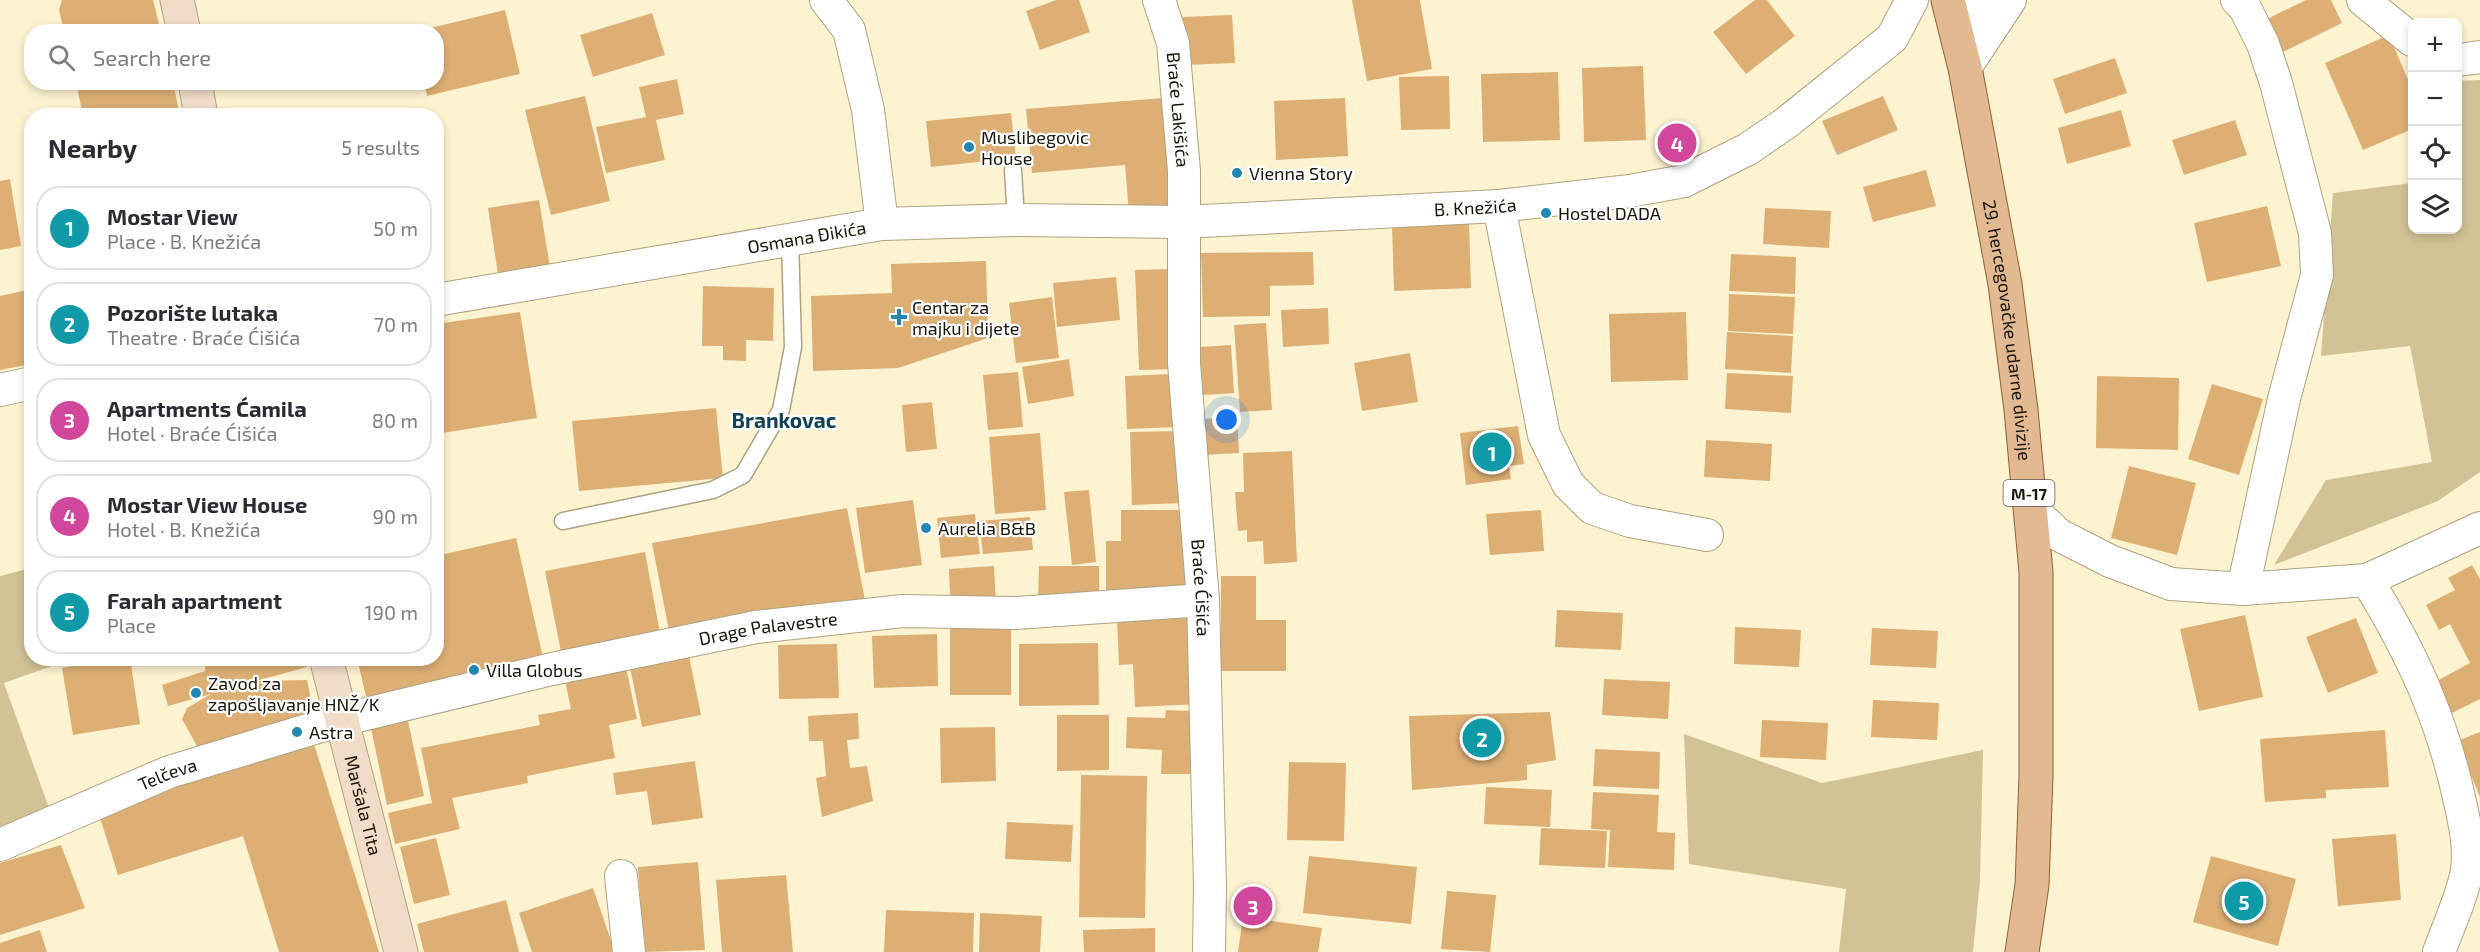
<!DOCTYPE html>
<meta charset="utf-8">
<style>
:root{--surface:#fff;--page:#f7f7f7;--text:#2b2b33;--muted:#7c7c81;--line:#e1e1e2;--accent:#2287b0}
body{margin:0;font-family:"Exo 2",sans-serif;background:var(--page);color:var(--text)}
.controls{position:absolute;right:18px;top:18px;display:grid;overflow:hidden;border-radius:12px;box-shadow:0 3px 9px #0003}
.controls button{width:54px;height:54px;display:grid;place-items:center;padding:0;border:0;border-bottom:2px solid var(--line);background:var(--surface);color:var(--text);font:30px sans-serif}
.you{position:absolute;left:1227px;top:420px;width:21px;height:21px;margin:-15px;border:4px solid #fff;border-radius:50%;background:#1a73e8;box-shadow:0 0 0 9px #1a73e833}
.badge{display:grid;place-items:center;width:39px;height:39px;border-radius:50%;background:var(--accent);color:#fff;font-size:20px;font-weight:700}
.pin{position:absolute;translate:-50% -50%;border:3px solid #fff;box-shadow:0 2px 6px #0006}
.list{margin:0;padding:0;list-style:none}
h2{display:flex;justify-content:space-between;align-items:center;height:78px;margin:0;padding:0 24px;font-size:26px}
h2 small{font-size:20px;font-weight:400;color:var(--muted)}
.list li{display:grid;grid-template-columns:39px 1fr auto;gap:18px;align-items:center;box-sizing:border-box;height:84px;margin:0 12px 12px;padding:0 12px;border:2px solid var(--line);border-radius:24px}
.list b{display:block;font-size:22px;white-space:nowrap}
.list p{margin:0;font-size:20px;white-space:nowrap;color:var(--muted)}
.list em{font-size:20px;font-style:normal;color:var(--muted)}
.icon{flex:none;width:33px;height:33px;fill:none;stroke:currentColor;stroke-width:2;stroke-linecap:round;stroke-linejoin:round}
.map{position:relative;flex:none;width:2480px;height:952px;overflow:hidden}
.search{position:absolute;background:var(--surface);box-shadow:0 3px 9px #0003;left:24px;top:24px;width:420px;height:66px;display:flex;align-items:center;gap:15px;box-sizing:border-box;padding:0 21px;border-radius:24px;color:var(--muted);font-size:22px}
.panel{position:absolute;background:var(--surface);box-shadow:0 3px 9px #0003;left:24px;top:108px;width:420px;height:558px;border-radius:24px}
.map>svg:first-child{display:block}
.green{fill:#d1c395}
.building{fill:#ddaf75}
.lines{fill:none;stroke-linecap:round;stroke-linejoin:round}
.lane-casing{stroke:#ada282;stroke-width:19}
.street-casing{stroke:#ada282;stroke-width:34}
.secondary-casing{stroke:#ada282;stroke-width:35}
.primary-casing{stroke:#906132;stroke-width:35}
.lane{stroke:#fff;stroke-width:16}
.street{stroke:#fff;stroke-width:32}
.secondary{stroke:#f1dcc8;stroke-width:33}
.primary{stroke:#e3b992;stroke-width:33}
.poi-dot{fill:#2287b0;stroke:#fff;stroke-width:2}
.labels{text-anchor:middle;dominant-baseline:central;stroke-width:4.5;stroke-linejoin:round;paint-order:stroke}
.shield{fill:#fff;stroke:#5d5a52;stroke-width:1.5}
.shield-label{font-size:16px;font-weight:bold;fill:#181408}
.street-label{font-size:18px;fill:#181408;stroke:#fff}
.poi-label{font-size:18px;fill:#181408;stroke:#fff;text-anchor:start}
.quarter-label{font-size:21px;font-weight:bold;fill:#134155;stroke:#fff}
</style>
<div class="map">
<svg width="2480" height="952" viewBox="0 0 2480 952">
<rect width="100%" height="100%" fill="#fdf3d0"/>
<path class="green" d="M2480 80V472L2438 501 2274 565 2326 480 2432 462 2410 346 2321 356 2333 193 2412 183V230H2458V81Z
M31 568 32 658 72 659 4 683 54 822 0 841V576Z
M1684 734 1822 783 1983 750 1980 881 1973 952H1839L1846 889 1689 864Z"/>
<path class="building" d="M62 0H153L161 32H64L59 10Z
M1056 0H1079L1090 32 1040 50 1026 11Z
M1352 0H1420L1432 69 1367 81Z
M1755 0H1767L1795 36 1746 74 1713 32Z
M2306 0H2331L2342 23 2283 52 2267 19Z
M505 10 520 74 427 96 424 82H436V32L418 31Z
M652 13 665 55 593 77 580 35Z
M1232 15 1235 63 1184 65 1182 17Z
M2389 35 2412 89V129L2363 150 2325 63Z
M2115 58 2127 93 2065 114 2053 79Z
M1643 66 1646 140 1584 142 1582 68Z
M1558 72 1560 140 1483 142 1481 74Z
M1449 76 1450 129 1401 130 1399 77Z
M677 79 684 114 656 120 665 160 606 173 596 127 646 117 639 87Z
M76 82H173L180 116H83Z
M585 96 610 201 551 215 525 110Z
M1883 96 1898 130 1837 155 1822 121Z
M1163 98 1173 209 1129 213 1125 165 1032 173 1026 109Z
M1345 98 1348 156 1276 160 1274 101Z
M2121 110 2131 146 2067 164 2058 128Z
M1011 113 1016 158 931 167 926 121Z
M2235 120 2247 155 2184 175 2172 140Z
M1926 170 1936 206 1873 222 1863 187Z
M10 179 21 246 0 250V181Z
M539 200 551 273 499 281 488 208Z
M2267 206 2281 266 2207 282 2194 223Z
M1765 208 1831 211 1829 248 1763 244Z
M1469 222 1471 288 1394 291 1392 224Z
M1313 252 1314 285 1270 286V316L1203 317 1201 253Z
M1731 254 1796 257 1795 294 1729 291Z
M986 261 988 338 898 368 813 371 811 296 892 293 891 264Z
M1170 269 1174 369 1139 370 1135 270Z
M1116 277 1120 320 1057 327 1053 283Z
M703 286 774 288 773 341 746 340V361L723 360V346H702Z
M32 289V364L0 370V296Z
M1729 294 1795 297 1793 334 1728 331Z
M1052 297 1059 358 1016 363 1009 303Z
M1328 308 1329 344 1283 347 1281 310Z
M520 312 537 418 436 434V324Z
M1686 312 1688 380 1611 382 1609 314Z
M1266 323 1272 410 1240 412 1234 325Z
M1727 332 1793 336 1791 373 1725 369Z
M1231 345 1234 393 1203 395 1200 347Z
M1410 353 1418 402 1362 411 1354 363Z
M1069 359 1074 396 1028 404 1022 367Z
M1018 372 1023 427 988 430 983 375Z
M1727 373 1793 376 1791 413 1725 409Z
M1175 374 1177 427 1127 429 1125 376Z
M2097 376 2179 378 2178 450 2096 448Z
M2212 384 2263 399 2239 475 2188 459Z
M932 402 937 449 906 452 902 405Z
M716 408 723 478 579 491 572 421Z
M1237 417 1239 453 1204 455 1202 419Z
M1518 426 1524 464 1509 466 1511 479 1466 485 1460 433Z
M1180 431 1183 503 1132 505 1130 432Z
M1040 433 1046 510 995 514 989 437Z
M1706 440 1772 444 1770 481 1704 477Z
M1292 451 1297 562 1264 564 1263 541 1247 542V530L1238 531 1235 492H1244L1243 453Z
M2129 466 2196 483 2177 555 2111 538Z
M1089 490 1096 562 1072 565 1064 492Z
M913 500 922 565 865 573 856 508Z
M847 508 865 600 670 636 652 543Z
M1121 510H1188L1187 593 1106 592V541H1121Z
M1541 510 1544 551 1490 555 1486 514Z
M975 514 980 554 941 558 937 518Z
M1030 517 1033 550 983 554 979 521Z
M516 538 544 662 367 701 357 658H436V556Z
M645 552 661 638 562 657 545 571Z
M2472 565 2480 579V699L2452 713 2435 682 2470 663 2450 624 2439 630 2426 605 2455 590 2448 578Z
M994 566 996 605 958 607V596H950L949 569Z
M1039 566H1099V603H1038Z
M1221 576H1256V620H1286V671H1221Z
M1557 610 1623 613 1621 650 1555 647Z
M2245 615 2263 697 2199 711 2180 629Z
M1197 618 1201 704 1135 707 1133 664 1119 665 1117 620Z
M2356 618 2378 673 2328 693 2306 637Z
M950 627H1011V695H950Z
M1735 627 1801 630 1799 667 1734 664Z
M1872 628 1938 631 1936 668 1870 665Z
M937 634 938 686 874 688 872 636Z
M1098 643 1099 705 1019 706V644Z
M837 644 839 698 779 699 778 645Z
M688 651 701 715 642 727 629 662Z
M118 658H130L140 724 73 735 62 668Z
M210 658H304L307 667 256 681 307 680 312 705 303 715 198 748 182 719 187 708 211 694 168 706 162 685 205 671 206 660Z
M624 658 637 719 609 725 615 758 527 776 528 783 452 798 460 829 395 844 388 813 432 803 421 748 540 725 538 715 571 709 563 671Z
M1604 679 1670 682 1668 719 1602 715Z
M1873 700 1939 703 1937 740 1871 737Z
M1166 710 1192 711 1190 774H1161L1162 750 1126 748 1127 717 1165 718Z
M1550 712 1556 760 1527 765V780L1412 790 1409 716Z
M858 713 859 739 847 740 850 768 867 766 873 801 822 817 816 778 826 776 823 741H809L808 716Z
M1057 715H1109V770L1057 771Z
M1762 720 1828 723 1826 760 1760 757Z
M408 721 424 796 387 805 371 728Z
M995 727 996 781 941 783 940 728Z
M2385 730 2389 787 2326 790V798L2265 802 2260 739Z
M2480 732V797L2457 741Z
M314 744 379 952H279L243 836 118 875 98 811Z
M1595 749 1660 752 1659 789 1593 786Z
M695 761 703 818 652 825 647 791 616 795 613 773Z
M1289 762 1346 763 1344 841 1287 840Z
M1081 775 1147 776 1145 918 1079 917Z
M1486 787 1552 790 1550 827 1484 824Z
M1593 792 1659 795 1657 832 1675 833 1674 870 1608 867 1610 830 1591 829Z
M1007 822 1073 825 1071 862 1005 859Z
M1541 828 1607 831 1605 868 1539 865Z
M2396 834 2401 900 2338 906 2332 839Z
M436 838 450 895 414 904 400 847Z
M61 845 85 908 0 935V863Z
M1309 856 1417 867 1411 924 1303 913Z
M2211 856 2296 879 2278 946 2193 922Z
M698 862 705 950 644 952 638 867Z
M786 875 793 952H722L716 880Z
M593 888 615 952H532L519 913Z
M1447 891 1496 895 1490 952 1441 949Z
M506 900 519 952H424L417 924Z
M886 910 974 913 973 952H884Z
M980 913 1042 916 1040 952H979Z
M1243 917 1322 928 1318 952H1238Z
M1155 928V952H1084L1083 930Z
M40 930 47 952H0V943Z"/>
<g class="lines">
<defs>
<path id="lane" d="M1013 170 1016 220
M563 521 713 490 743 475 781 410 793 347 790 239"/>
<g id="street">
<path d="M826 0 849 30 868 110 882 224"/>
<path id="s1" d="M1159 0 1173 43 1184 171V363L1203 600 1210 886 1209 952"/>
<path d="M2237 0 2245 8 2263 44 2276 83 2315 233 2317 275 2284 399 2243 589"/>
<path d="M2363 0 2412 40"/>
<path d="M1970 47 1981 6 1977 0"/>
<path d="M2458 60 2480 57"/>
<path d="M1965 68 2010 0"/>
<path d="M1499 206 1544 435 1568 484 1592 508 1630 521 1707 535"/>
<path id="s2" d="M436 300 882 224 1016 220 1183 222 1499 206 1630 191 1684 181 1748 149 1786 123 1892 38 1912 0"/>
<path d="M0 390 32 383"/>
<path d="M2030 508 2059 535 2110 561 2171 584 2243 589 2367 580 2480 528"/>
<path d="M2367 580C2412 653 2442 718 2460 802 2465 824 2470 847 2467 870 2463 895 2448 927 2439 952"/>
<path id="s3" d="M0 845 169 772 341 720 552 669 756 627 903 611 1015 613 1203 600"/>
<path d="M621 876 629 952"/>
</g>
<g id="secondary">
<path d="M177 0 184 32"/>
<path d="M195 82 201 116"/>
<path id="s4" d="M326 658 401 952"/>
</g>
<g id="primary">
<path id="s5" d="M1948 0 1965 68 2005 284 2021 410 2036 572V776L2032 885 2022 952"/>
</g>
</defs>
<use href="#lane" class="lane-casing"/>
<use href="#street" class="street-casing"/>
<use href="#secondary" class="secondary-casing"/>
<use href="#primary" class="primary-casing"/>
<use href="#lane" class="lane"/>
<use href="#street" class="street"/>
<use href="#secondary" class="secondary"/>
<use href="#primary" class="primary"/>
</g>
<g class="poi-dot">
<circle cx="969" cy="147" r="6"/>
<circle cx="1237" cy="173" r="6"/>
<circle cx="1546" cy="213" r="6"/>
<path d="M896 308h6v6h6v6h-6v6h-6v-6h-6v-6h6z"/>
<circle cx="926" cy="528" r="6"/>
<circle cx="474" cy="670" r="6"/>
<circle cx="196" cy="693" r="6"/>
<circle cx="297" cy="732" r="6"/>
</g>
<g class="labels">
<rect class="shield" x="2003.5" y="480" width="51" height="26" rx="4.5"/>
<g class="shield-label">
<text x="2029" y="493">M-17</text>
</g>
<g class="street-label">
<text stroke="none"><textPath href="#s1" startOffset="112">Braće Lakišića</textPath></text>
<text stroke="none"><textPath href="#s2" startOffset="1046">B. Knežića</textPath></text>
<text stroke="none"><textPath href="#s2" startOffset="376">Osmana Đikića</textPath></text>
<text stroke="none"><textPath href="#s5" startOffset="336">29. hercegovačke udarne divizije</textPath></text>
<text stroke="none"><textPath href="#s1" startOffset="591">Braće Ćišića</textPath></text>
<text stroke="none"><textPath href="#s3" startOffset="801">Drage Palavestre</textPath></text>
<text stroke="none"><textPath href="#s3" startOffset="182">Telčeva</textPath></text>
<text stroke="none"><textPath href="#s4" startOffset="152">Maršala Tita</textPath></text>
</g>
<g class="poi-label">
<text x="981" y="137">Muslibegovic<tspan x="981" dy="21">House</tspan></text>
<text x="1249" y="173">Vienna Story</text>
<text x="1558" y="213">Hostel DADA</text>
<text x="912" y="307">Centar za<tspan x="912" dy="21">majku i dijete</tspan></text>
<text x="938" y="528">Aurelia B&amp;B</text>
<text x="486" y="670">Villa Globus</text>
<text x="208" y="683">Zavod za<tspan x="208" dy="21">zapošljavanje HNŽ/K</tspan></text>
<text x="309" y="732">Astra</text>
</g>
<g class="quarter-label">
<text x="784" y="419">Brankovac</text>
</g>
</g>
</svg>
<div class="controls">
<button>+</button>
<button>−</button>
<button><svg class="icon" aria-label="locate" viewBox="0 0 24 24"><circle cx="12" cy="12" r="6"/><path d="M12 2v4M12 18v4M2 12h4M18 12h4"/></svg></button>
<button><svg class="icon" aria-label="layers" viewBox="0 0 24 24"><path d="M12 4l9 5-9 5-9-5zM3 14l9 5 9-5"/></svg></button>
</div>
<div class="you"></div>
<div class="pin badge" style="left:1492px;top:452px;background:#0f9aa8">1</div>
<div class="pin badge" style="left:1482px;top:738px;background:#0f9aa8">2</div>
<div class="pin badge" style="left:1253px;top:906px;background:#d1479c">3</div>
<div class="pin badge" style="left:1677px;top:143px;background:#d1479c">4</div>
<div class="pin badge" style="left:2244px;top:901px;background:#0f9aa8">5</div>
<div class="search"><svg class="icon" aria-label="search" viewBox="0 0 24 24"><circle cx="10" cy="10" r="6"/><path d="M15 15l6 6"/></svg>Search here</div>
<section class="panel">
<h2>Nearby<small>5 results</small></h2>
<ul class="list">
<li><span class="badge" style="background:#0f9aa8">1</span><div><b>Mostar View</b><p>Place · B. Knežića</p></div><em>50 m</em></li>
<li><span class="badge" style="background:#0f9aa8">2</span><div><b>Pozorište lutaka</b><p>Theatre · Braće Ćišića</p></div><em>70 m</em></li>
<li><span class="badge" style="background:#d1479c">3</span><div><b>Apartments Ćamila</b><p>Hotel · Braće Ćišića</p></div><em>80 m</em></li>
<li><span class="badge" style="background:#d1479c">4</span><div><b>Mostar View House</b><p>Hotel · B. Knežića</p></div><em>90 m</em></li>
<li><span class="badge" style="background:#0f9aa8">5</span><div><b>Farah apartment</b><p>Place</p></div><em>190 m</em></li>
</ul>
</section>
</div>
